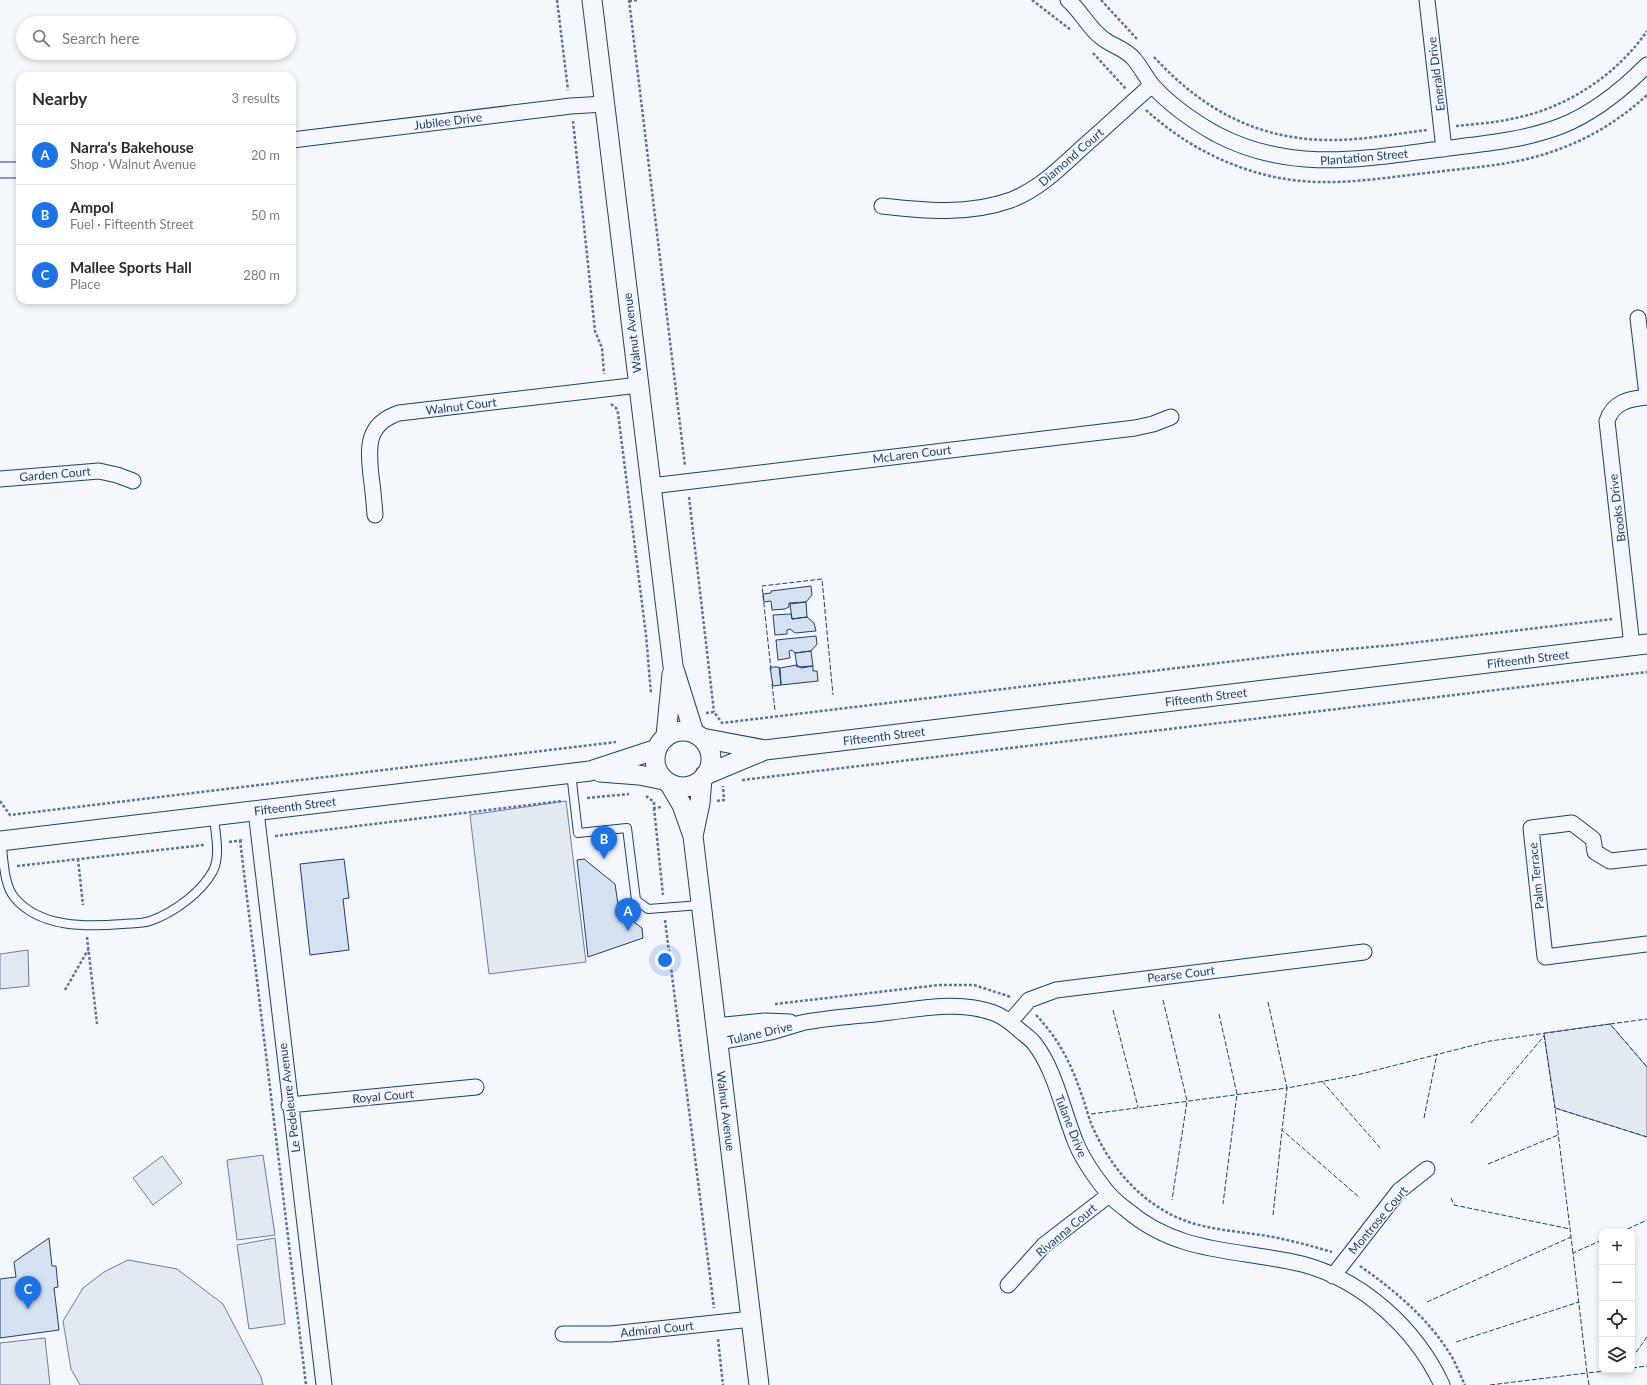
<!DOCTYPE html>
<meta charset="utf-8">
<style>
:root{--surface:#fff;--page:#f2f2f3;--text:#2b2b33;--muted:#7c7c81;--line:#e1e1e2;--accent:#1a73e8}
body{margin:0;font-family:Lato,sans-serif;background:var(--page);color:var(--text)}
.controls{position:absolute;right:12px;bottom:12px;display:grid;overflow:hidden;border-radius:8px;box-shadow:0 2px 6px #0003}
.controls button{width:36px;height:36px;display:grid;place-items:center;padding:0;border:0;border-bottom:1px solid var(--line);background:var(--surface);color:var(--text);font:20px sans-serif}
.you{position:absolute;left:665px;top:960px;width:14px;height:14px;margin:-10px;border:3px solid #fff;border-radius:50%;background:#1a73e8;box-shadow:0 0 0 6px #1a73e833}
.badge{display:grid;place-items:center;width:26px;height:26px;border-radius:50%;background:var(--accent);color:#fff;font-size:13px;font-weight:700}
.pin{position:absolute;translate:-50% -33px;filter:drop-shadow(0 1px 2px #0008)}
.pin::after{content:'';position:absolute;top:21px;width:14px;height:12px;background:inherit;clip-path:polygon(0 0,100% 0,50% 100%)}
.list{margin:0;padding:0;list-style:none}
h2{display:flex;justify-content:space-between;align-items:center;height:52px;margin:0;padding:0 16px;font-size:17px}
h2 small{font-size:13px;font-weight:400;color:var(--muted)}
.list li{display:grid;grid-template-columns:26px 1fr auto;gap:12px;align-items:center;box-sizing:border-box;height:60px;padding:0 16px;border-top:1px solid var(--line)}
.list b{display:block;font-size:15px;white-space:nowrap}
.list p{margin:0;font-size:13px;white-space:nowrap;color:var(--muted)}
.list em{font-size:13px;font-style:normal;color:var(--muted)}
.icon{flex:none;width:22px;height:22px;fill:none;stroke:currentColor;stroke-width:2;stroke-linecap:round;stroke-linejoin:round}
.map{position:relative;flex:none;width:1647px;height:1385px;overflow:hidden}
.search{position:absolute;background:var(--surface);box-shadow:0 2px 6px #0003;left:16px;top:16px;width:280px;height:44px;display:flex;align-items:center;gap:10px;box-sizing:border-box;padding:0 14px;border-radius:22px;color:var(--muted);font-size:15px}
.panel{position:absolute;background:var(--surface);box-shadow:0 2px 6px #0003;left:16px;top:72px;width:280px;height:232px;border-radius:12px}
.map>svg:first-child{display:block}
.green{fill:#e3e9f0;stroke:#687fa3}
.parking{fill:#e3e8f0;stroke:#687fa3}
.building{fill:#d5e0f0;stroke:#1d3f73}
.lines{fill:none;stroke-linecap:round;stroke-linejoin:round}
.service-casing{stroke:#1d3f73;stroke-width:10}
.minor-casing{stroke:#1d3f73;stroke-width:17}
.tertiary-casing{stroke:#1d3f73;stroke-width:21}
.path{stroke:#5e769c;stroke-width:2.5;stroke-dasharray:3 2;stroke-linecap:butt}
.service{stroke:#f4f7fb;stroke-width:8}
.minor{stroke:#f4f7fb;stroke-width:15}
.tertiary{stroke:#f4f7fb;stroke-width:19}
.fence{stroke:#1d3f73;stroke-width:1;stroke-dasharray:5 2;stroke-linecap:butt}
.labels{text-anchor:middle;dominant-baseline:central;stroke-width:3;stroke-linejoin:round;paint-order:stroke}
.street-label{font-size:12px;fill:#1d3f73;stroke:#f4f7fb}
</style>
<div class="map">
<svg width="1647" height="1385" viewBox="0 0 1647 1385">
<rect width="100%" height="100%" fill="#f4f7fb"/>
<path class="green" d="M566 801 586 962 489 974 470 815Z
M1610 1024 1647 1067V1137L1555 1108 1544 1033Z
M263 1155 275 1235 237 1240 227 1160Z
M162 1156 182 1183 153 1205 133 1178Z
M275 1238 285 1324 249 1329 237 1245Z
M128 1260 177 1269 223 1304 261 1377 263 1385H80L71 1369 63 1321 83 1288 104 1272Z
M45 1338 50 1385H0V1343Z"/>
<path class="parking" d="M28 950 29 986 0 989V954Z"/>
<path class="building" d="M811 586 812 595 806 602 789 603V607L785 609 772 610 771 601 764 602 763 594 771 593V591Z
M806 602 807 617 792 619 790 604Z
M791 614 792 619 807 617 814 623 816 631 795 633 790 629 787 630V634L775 635 773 615Z
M816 636 817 644 811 651 795 653 792 650 789 651 790 658 778 660 776 640Z
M811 651 813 666 797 667 795 653Z
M797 665 801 668 813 666V671H817L818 681 781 685 780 668Z
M770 667H779L781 685 773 686Z
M344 859 349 898 343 899 349 950 310 955 300 864Z
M584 859 615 884 619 911 642 928 643 938 588 957 577 860Z
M49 1238 52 1266H56L58 1287 54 1288 59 1330 0 1338V1279L16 1277 14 1262Z"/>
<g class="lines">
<defs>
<path id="service" d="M571 773 578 833 627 828 636 900 648 909 701 905
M1 841C4 858 3 883 14 897 39 928 87 927 122 924 131 923 141 924 150 921 173 913 201 893 213 871 221 855 215 833 214 816"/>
<path id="minor" d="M1068 0C1081 11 1088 27 1101 37 1111 46 1125 48 1134 59 1141 67 1146 78 1153 86 1171 106 1193 121 1216 134 1290 173 1362 159 1441 149 1481 144 1522 141 1561 126 1594 113 1622 90 1647 65
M1427 0 1444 149
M292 140 571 106 605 104
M0 170H20
M882 206C926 211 969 215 1011 200 1040 189 1062 166 1084 146 1107 126 1129 105 1152 85
M1638 318 1647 395
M0 479 99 471 117 475 133 481
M651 486 1135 428 1153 424 1171 417
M375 515C374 502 373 489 371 476 368 447 366 424 399 413L639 385
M1632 646 1607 421C1613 402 1629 399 1647 397
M256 811 324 1385
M1647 857 1610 861 1595 852 1593 839 1572 823 1531 828 1545 957 1647 944
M1010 1022 1029 1000 1056 990 1364 952
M715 1026 765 1021 790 1022
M717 1042C735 1039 753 1036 771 1032 781 1029 791 1026 801 1023 830 1017 861 1016 891 1012 926 1008 960 1001 994 1013 1002 1016 1010 1022 1017 1028 1022 1033 1029 1037 1034 1043 1055 1069 1063 1112 1076 1143 1083 1160 1095 1177 1107 1192 1113 1199 1120 1205 1127 1210 1179 1255 1240 1249 1302 1264 1363 1280 1416 1329 1442 1385
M289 1105 476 1087
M1333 1276 1399 1191 1427 1169
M1008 1285 1044 1245 1109 1195
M563 1334H611L752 1319"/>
<path id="tertiary" d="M592 0 673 666 694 733
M655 759a28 28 0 1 1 56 0a28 28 0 1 1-56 0Z
M666 736 672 674
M702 738 765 750
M600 772 639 775 664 780
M705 775 765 750 1647 644
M669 783 682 805 693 836 759 1385
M693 836 700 803 702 779
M0 841 590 771 657 749"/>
</defs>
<use href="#service" class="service-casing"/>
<use href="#minor" class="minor-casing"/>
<use href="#tertiary" class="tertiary-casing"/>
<path class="path" d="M557 0 568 90
M629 0 685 466
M1032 0 1071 30
M1101 0 1137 39
M629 1 638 0
M1093 53 1126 89
M1154 57C1201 108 1254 138 1324 140 1358 141 1394 134 1427 130
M1146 110C1181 142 1223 165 1270 176 1325 189 1380 178 1435 172 1475 167 1516 165 1554 151 1589 139 1620 120 1647 95
M573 121 595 331 602 348 604 374
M1456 126C1474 124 1493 123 1511 119 1565 109 1616 76 1647 31
M611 404 616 408 618 413 646 635 651 694
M689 497 714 712
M706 713 714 712 722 723 1293 654 1394 645 1613 619
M742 780 1647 672
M646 796 654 802V808L662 807
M587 798 629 794
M0 801 10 815 616 742
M717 801 724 800 723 786
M654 808 663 895
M275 836 562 801
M240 840 306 1385
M229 842 244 840
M78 859 83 905
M17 866 204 845
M665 920 714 1308
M87 937 97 1024
M65 990 88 950
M775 1004 939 985H974L1011 997
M1036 1015C1058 1038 1071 1063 1081 1093 1086 1105 1088 1118 1094 1130 1113 1172 1147 1209 1192 1223 1218 1231 1246 1232 1273 1237 1293 1241 1312 1246 1332 1252
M1360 1266C1394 1290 1428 1318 1450 1354 1456 1363 1460 1375 1465 1385
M718 1339 723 1385"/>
<use href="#service" class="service"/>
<use href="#minor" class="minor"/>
<use href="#tertiary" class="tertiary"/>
<path class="fence" d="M771 670 762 586 822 579 833 695
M772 684 775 710
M1163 1000 1187 1101 1172 1200
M1268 1002 1287 1088 1357 1075 1490 1041 1610 1024 1647 1067
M1113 1010 1138 1107
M1219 1014 1237 1094 1223 1204
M1610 1024 1647 1019
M1544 1035 1555 1108
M1322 1081 1381 1149
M1091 1114 1287 1088 1282 1130 1360 1198
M1424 1118 1437 1054
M1471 1123 1544 1036
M1488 1164 1558 1135
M1451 1198 1454 1205 1570 1229
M1273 1215 1282 1130
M1621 1232 1647 1220
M1573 1253 1555 1108 1647 1137
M1427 1302 1571 1237
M1456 1342 1579 1302
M1632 1358 1647 1337
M1632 1368 1647 1366
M1490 1385 1587 1373 1573 1253 1602 1240
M1589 1385 1587 1373 1615 1370"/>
</g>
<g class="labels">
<g class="street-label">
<text transform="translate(1436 74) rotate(-97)">Emerald Drive</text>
<text transform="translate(448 121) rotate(-7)">Jubilee Drive</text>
<text transform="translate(1071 157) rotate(-41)">Diamond Court</text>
<text transform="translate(1364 157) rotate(-5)">Plantation Street</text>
<text transform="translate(632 333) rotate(-97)">Walnut Avenue</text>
<text transform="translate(461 406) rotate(-7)">Walnut Court</text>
<text transform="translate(912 454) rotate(-7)">McLaren Court</text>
<text transform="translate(55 474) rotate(-5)">Garden Court</text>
<text transform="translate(1617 508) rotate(-97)">Brooks Drive</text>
<text transform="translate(1528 659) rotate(-7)">Fifteenth Street</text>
<text transform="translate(1206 697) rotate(-7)">Fifteenth Street</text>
<text transform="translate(884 736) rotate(-7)">Fifteenth Street</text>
<text transform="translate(295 806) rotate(-7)">Fifteenth Street</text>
<text transform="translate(1536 876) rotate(-96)">Palm Terrace</text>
<text transform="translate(1181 974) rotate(-7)">Pearse Court</text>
<text transform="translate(760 1033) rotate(-13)">Tulane Drive</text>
<text transform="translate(383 1096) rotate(-5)">Royal Court</text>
<text transform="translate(289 1098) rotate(-97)">Le Pedeleure Avenue</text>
<text transform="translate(726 1111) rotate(83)">Walnut Avenue</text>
<text transform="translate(1071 1126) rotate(68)">Tulane Drive</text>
<text transform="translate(1378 1220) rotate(-50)">Montrose Court</text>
<text transform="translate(1066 1230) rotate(-40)">Rivanna Court</text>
<text transform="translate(657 1329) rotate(-6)">Admiral Court</text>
</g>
</g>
</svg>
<div class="controls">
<button>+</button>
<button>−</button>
<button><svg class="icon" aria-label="locate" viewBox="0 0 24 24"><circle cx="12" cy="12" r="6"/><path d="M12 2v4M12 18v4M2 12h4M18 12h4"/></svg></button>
<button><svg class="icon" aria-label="layers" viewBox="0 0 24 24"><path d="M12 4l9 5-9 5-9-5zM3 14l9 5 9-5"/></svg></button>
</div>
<div class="you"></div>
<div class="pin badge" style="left:628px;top:931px">A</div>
<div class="pin badge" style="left:604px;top:859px">B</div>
<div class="pin badge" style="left:28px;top:1309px">C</div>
<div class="search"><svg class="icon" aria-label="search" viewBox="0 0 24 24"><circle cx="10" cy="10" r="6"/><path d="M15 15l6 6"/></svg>Search here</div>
<section class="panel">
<h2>Nearby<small>3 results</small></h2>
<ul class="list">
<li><span class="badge">A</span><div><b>Narra's Bakehouse</b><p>Shop · Walnut Avenue</p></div><em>20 m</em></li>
<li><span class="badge">B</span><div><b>Ampol</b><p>Fuel · Fifteenth Street</p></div><em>50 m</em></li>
<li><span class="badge">C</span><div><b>Mallee Sports Hall</b><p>Place</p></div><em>280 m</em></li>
</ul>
</section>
</div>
